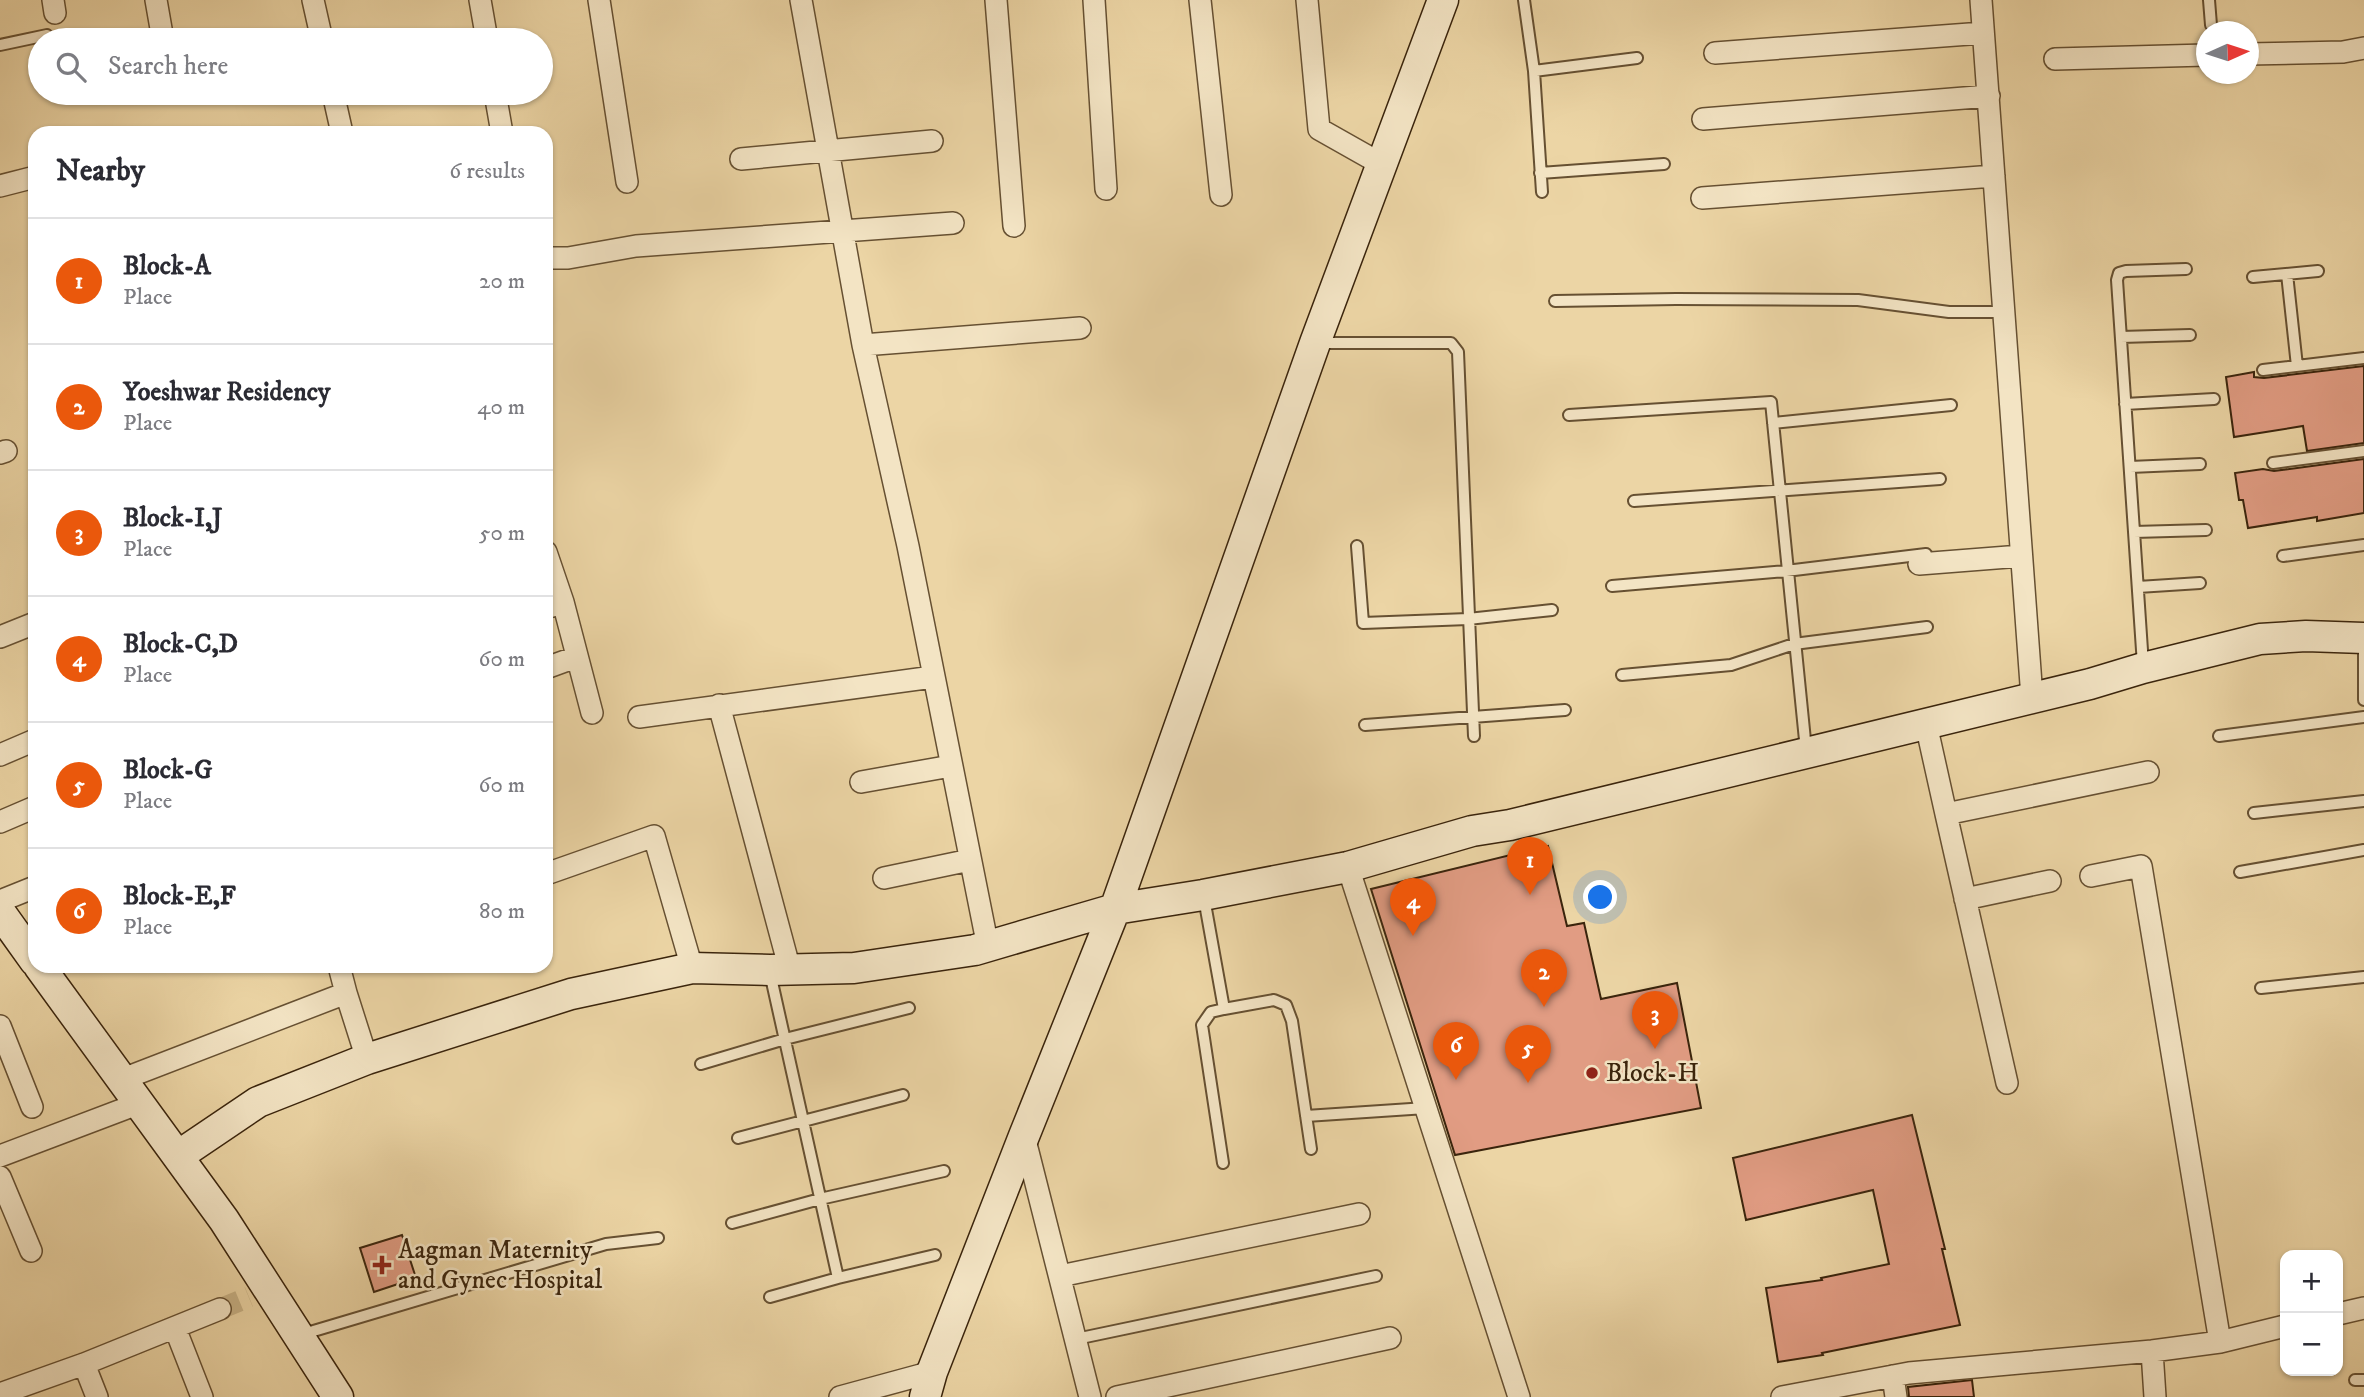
<!DOCTYPE html>
<meta charset="utf-8">
<style>
:root{--surface:#fff;--page:#f7f7f7;--text:#2b2b33;--muted:#7c7c81;--line:#e1e1e2;--accent:#ea580c}
body{margin:0;font-family:"IM FELL DW Pica",serif;background:var(--page);color:var(--text)}
.controls{position:absolute;right:21px;bottom:21px;display:grid;overflow:hidden;border-radius:14px;box-shadow:0 2px 5px #0004}
.controls button{width:63px;height:63px;display:grid;place-items:center;padding:0;border:0;border-bottom:2px solid var(--line);background:var(--surface);color:var(--text);font:35px sans-serif}
.compass{position:absolute;left:2196px;top:21px;width:63px;height:63px;border-radius:50%;background:var(--surface);box-shadow:0 2px 5px #0004;rotate:87deg}
.you{position:absolute;left:1601px;top:898px;width:24px;height:24px;margin:-18px;border:5px solid #fff;border-radius:50%;background:#1a73e8;box-shadow:0 0 0 10px #1a73e833}
.badge{display:grid;place-items:center;width:46px;height:46px;border-radius:50%;background:var(--accent);color:#fff;font-size:23px;font-weight:700}
.pin{position:absolute;translate:-50% -58px;filter:drop-shadow(0 2px 4px #0008)}
.pin::after{content:'';position:absolute;top:37px;width:24px;height:21px;background:inherit;clip-path:polygon(0 0,100% 0,50% 100%)}
.list{margin:0;padding:0;list-style:none}
h2{display:flex;justify-content:space-between;align-items:center;height:91px;margin:0;padding:0 28px;font-size:30px}
h2 small{font-size:23px;font-weight:400;color:var(--muted)}
.list li{display:grid;grid-template-columns:46px 1fr auto;gap:21px;align-items:center;box-sizing:border-box;height:126px;padding:0 28px;border-top:2px solid var(--line)}
.list b{display:block;font-size:26px;white-space:nowrap}
.list p{margin:0;font-size:23px;white-space:nowrap;color:var(--muted)}
.list em{font-size:23px;font-style:normal;color:var(--muted)}
.icon{flex:none;width:38px;height:38px;fill:none;stroke:currentColor;stroke-width:2;stroke-linecap:round;stroke-linejoin:round}
.map{position:relative;flex:none;width:2364px;height:1397px;overflow:hidden}
.search{position:absolute;background:var(--surface);box-shadow:0 2px 5px #0004;left:28px;top:28px;width:525px;height:77px;display:flex;align-items:center;gap:18px;box-sizing:border-box;padding:0 24px;border-radius:38px;color:var(--muted);font-size:26px}
.panel{position:absolute;background:var(--surface);box-shadow:0 2px 5px #0004;left:28px;top:126px;width:525px;height:847px;border-radius:21px}
.map>svg:first-child{display:block}
.building{fill:#e19c83;stroke:#3a240c;stroke-width:2}
.lines{fill:none;stroke-linecap:round;stroke-linejoin:round}
.street-tunnel{stroke:#c8b286;stroke-width:21;stroke-dasharray:21 10;stroke-linecap:butt}
.lane-casing{stroke:#665032;stroke-width:14}
.street-casing{stroke:#665032;stroke-width:24}
.secondary-casing{stroke:#3a240c;stroke-width:33}
.lane{stroke:#f3e4c4;stroke-width:10}
.street{stroke:#f3e4c4;stroke-width:21}
.secondary{stroke:#f3e4c4;stroke-width:30}
.poi-dot{fill:#8f2418;stroke:#f3e4c4;stroke-width:2.5}
.labels{text-anchor:middle;dominant-baseline:central;stroke-width:5;stroke-linejoin:round;paint-order:stroke}
.poi-label{font-size:26px;fill:#3a240c;stroke:#f3e4c4;text-anchor:start}
</style>
<div class="map">
<svg width="2364" height="1397" viewBox="0 0 2364 1397">
<rect width="100%" height="100%" fill="#ecd5a5"/>
<filter id="stains"><feTurbulence type="fractalNoise" baseFrequency=".00286" numOctaves="4"/><feColorMatrix values="0 0 0 0 .2 0 0 0 0 .09 0 0 0 0 .02 0 0 0 .5 -.17"/></filter>
<radialGradient id="worn" r=".72"><stop offset=".6" stop-color="#630" stop-opacity="0"/><stop offset="1" stop-color="#630" stop-opacity=".3"/></radialGradient>
<path class="building" d="M2364 366V443L2307 451 2303 426 2234 437 2226 377 2254 372V377L2264 378Z
M2364 459V513L2317 521V517L2248 528 2243 500H2239L2235 473 2263 469 2274 471Z
M1548 846 1567 926 1584 923 1601 999 1677 983 1701 1108 1455 1155 1371 889Z
M1912 1115 1945 1249H1942L1960 1325 1822 1353 1823 1355 1778 1362 1766 1288 1822 1280 1821 1278 1889 1264 1873 1190 1746 1220 1733 1158Z
M402 1235 416 1278 374 1292 360 1248Z
M1972 1380 1974 1397H1909L1908 1387Z"/>
<g class="lines">
<path class="street-tunnel" d="M220 1309 249 1297"/>
<defs>
<path id="lane" d="M1524 0 1534 71 1542 192
M2209 0 2211 25
M0 45 47 35
M1534 71 1637 58
M1540 173 1664 164
M2287 274 2297 366
M2253 277 2318 271
M1555 301 1676 299 1858 300 1949 312H2003
M2121 337 2190 335
M1318 343H1451L1458 352 1474 736
M2263 370 2364 358
M2125 404 2214 399
M1569 415 1771 402 1806 750
M1773 423 1951 405
M2273 463 2364 451
M2130 467 2200 464
M1634 501 1940 479
M2134 532 2206 530
M1357 546 1363 623 1468 619 1552 610
M2283 556 2364 545
M1612 586 1786 571 1926 554
M2138 587 2200 583
M2364 640V700
M2143 665 2117 280 2119 273 2126 271 2186 269
M1622 675 1731 665 1794 644 1927 627
M1365 725 1565 710
M2219 736 2364 717
M2254 813 2364 801
M2240 872 2364 850
M1204 898 1224 1009 1274 1000 1286 1005 1292 1021 1311 1149
M770 973 838 1278 935 1255
M2261 988 2364 977
M701 1064 785 1039 909 1008
M1306 1116 1426 1108
M738 1138 903 1095
M1223 1163 1202 1025 1211 1012 1224 1009
M732 1223 820 1199 944 1171
M770 1297 838 1278
M300 1335 606 1244 658 1238
M1076 1339 1376 1276
M2355 1380H2364"/>
<path id="street" d="M53 0 55 13
M156 0 163 40
M313 0 322 40
M480 0 487 40
M599 0 627 182
M801 0 863 345 908 546 988 947
M996 0 1014 226
M1094 0 1106 189
M1200 0 1221 195
M1307 0 1319 129 1381 164
M1981 0 2032 698
M1715 53 1983 33
M2248 54 2343 52 2364 48
M2055 59 2206 55
M333 93 342 133
M495 93 502 133
M1703 119 1989 96
M741 159 932 141
M0 186 35 177
M1702 198 1994 176
M546 258H568L636 246 953 223
M863 345 1080 328
M0 453 6 451
M546 552 563 602 546 608
M1919 564 2021 556
M563 602 592 713
M0 637 35 623
M546 668 576 657
M719 705 790 970
M639 717 933 677
M1926 724 1946 814 2148 772
M0 755 35 740
M861 782 951 766
M1946 814 2007 1083
M0 822 35 807
M1348 867 1519 1397
M546 874 654 836 692 968
M2091 876 2141 866 2220 1342
M884 878 970 860
M1965 899 2050 881
M0 901 35 887
M339 966 346 993
M0 1026 32 1107
M123 1079 346 993 367 1059
M1024 1136 1090 1397
M0 1156 140 1103
M0 1177 31 1251
M1060 1276 1359 1214
M2338 1314 2364 1308
M175 1328 202 1397
M2152 1351 2155 1397
M84 1364 97 1397
M1893 1376 1896 1397
M0 1394 84 1364 220 1309
M840 1397 932 1372
M1117 1397 1390 1338
M1782 1397 1909 1373 2152 1351 2220 1342 2285 1326"/>
<path id="secondary" d="M0 912 35 961
M39 966 224 1220 338 1397
M178 1156 258 1102 367 1059 571 994 692 968 770 970 854 968 975 950 1115 909 1203 895 1348 867 1472 831 1510 825 2090 684 2143 668 2260 639 2306 636 2364 638
M925 1397 932 1372 1024 1136 1115 909 1315 343 1443 0"/>
</defs>
<use href="#lane" class="lane-casing"/>
<use href="#street" class="street-casing"/>
<use href="#secondary" class="secondary-casing"/>
<use href="#lane" class="lane"/>
<use href="#street" class="street"/>
<use href="#secondary" class="secondary"/>
</g>
<g class="poi-dot">
<circle cx="1592" cy="1073" r="7"/>
<path d="M378.5 1254.5h7v7h7v7h-7v7h-7v-7h-7v-7h7z"/>
</g>
<g class="labels">
<g class="poi-label">
<text x="1606" y="1073">Block-H</text>
<text x="398" y="1250">Aagman Maternity<tspan x="398" dy="30">and Gynec Hospital</tspan></text>
</g>
</g>
<rect width="100%" height="100%" filter="url(#stains)"/>
<rect width="100%" height="100%" fill="url(#worn)"/>
</svg>
<div class="controls">
<button>+</button>
<button>−</button>
</div>
<svg class="compass" viewBox="-18 -18 36 36"><path d="M0-13l5 13h-10z" fill="#e53935"/><path d="M0 13l5-13h-10z" fill="#7c7c81"/></svg>
<div class="you"></div>
<div class="pin badge" style="left:1530px;top:895px">1</div>
<div class="pin badge" style="left:1544px;top:1007px">2</div>
<div class="pin badge" style="left:1655px;top:1049px">3</div>
<div class="pin badge" style="left:1413px;top:936px">4</div>
<div class="pin badge" style="left:1528px;top:1083px">5</div>
<div class="pin badge" style="left:1456px;top:1080px">6</div>
<div class="search"><svg class="icon" aria-label="search" viewBox="0 0 24 24"><circle cx="10" cy="10" r="6"/><path d="M15 15l6 6"/></svg>Search here</div>
<section class="panel">
<h2>Nearby<small>6 results</small></h2>
<ul class="list">
<li><span class="badge">1</span><div><b>Block-A</b><p>Place</p></div><em>20 m</em></li>
<li><span class="badge">2</span><div><b>Yoeshwar Residency</b><p>Place</p></div><em>40 m</em></li>
<li><span class="badge">3</span><div><b>Block-I,J</b><p>Place</p></div><em>50 m</em></li>
<li><span class="badge">4</span><div><b>Block-C,D</b><p>Place</p></div><em>60 m</em></li>
<li><span class="badge">5</span><div><b>Block-G</b><p>Place</p></div><em>60 m</em></li>
<li><span class="badge">6</span><div><b>Block-E,F</b><p>Place</p></div><em>80 m</em></li>
</ul>
</section>
</div>
